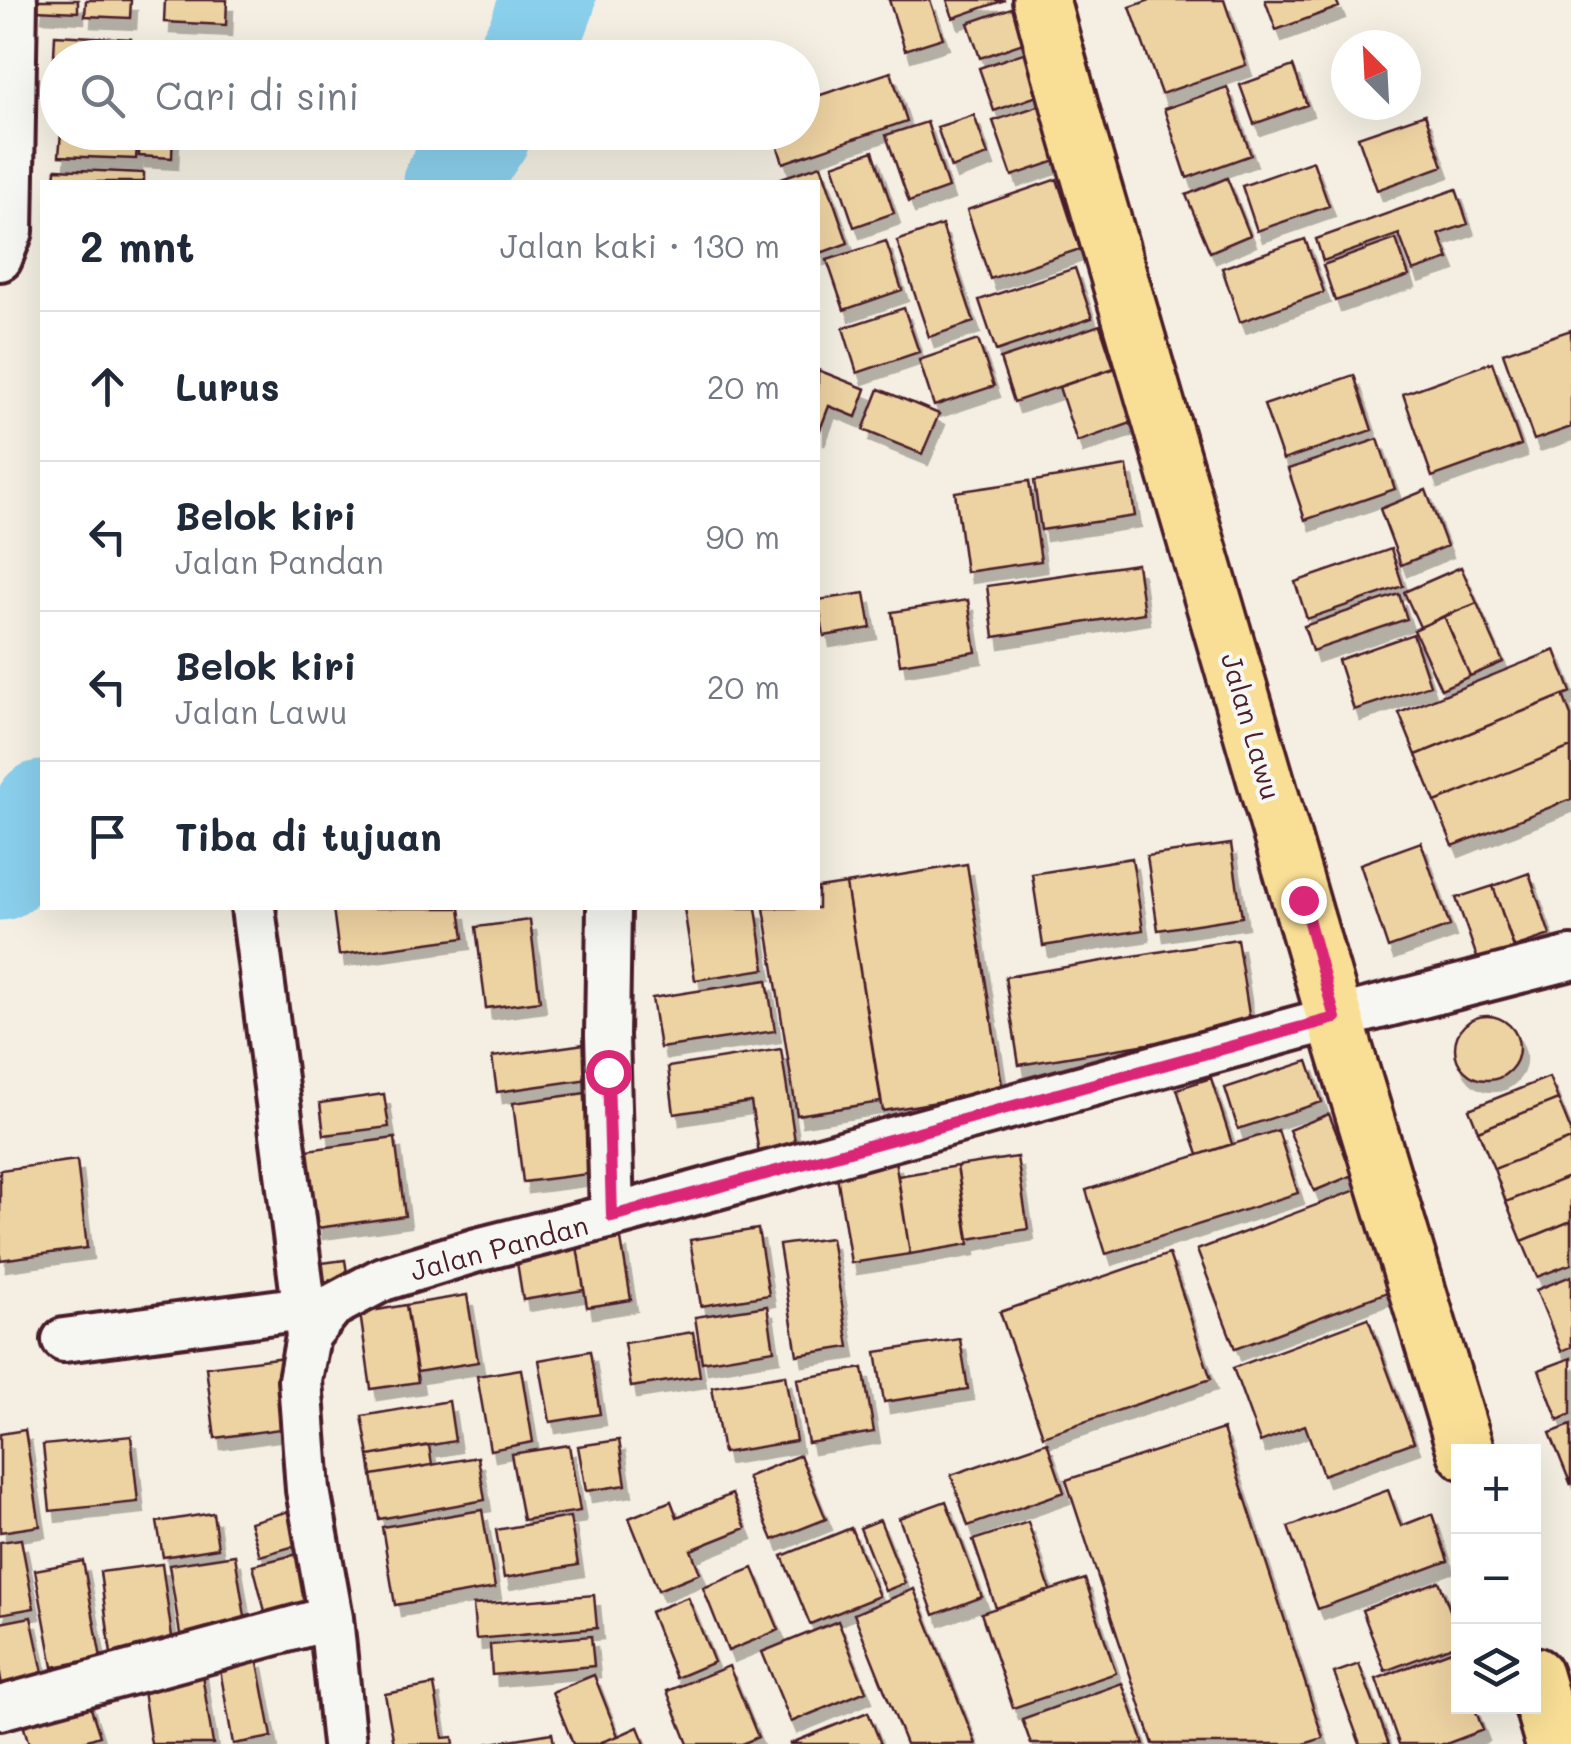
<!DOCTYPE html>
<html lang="id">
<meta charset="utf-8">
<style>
:root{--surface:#fff;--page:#f2f2f3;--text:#1f2937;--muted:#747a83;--line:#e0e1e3}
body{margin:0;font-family:Mali,sans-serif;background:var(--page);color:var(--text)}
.controls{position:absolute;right:30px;bottom:30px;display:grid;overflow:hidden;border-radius:0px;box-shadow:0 10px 40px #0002}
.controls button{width:90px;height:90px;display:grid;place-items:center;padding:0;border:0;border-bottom:2px solid var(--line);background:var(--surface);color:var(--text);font:50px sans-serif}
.compass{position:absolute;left:1331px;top:30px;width:90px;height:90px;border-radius:50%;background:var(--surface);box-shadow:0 10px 40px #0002;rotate:336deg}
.stop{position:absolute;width:30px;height:30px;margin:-22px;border:8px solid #db2777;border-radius:50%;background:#fff}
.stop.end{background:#db2777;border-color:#fff;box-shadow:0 2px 10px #0008}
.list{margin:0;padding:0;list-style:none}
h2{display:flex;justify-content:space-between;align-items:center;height:130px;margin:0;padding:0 40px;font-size:42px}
h2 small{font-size:32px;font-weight:400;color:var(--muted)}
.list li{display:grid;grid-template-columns:65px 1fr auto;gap:30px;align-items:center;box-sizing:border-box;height:150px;padding:0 40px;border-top:2px solid var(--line)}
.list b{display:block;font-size:38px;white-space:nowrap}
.list p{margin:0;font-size:32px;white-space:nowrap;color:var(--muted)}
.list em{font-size:32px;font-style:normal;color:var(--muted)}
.icon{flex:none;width:55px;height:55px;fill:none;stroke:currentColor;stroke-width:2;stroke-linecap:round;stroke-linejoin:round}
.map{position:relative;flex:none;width:1571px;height:1744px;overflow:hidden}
.search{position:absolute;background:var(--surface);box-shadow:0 10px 40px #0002;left:40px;top:40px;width:780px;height:110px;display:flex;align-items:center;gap:25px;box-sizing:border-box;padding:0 35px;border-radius:55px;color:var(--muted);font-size:38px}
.panel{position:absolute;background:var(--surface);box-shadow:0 10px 40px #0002;left:40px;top:180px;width:780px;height:730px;border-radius:0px}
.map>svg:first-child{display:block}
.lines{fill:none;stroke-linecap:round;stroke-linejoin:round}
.river{stroke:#8acfec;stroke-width:95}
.building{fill:#eed3a2;stroke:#4a1f2b;stroke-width:2.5;filter:url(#shadow)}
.minor-casing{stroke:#4a1f2b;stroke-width:50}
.primary-casing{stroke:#4a1f2b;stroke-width:62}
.minor{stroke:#f6f6f2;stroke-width:42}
.primary{stroke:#f9df96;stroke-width:55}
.route{stroke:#db2777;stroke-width:12}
.labels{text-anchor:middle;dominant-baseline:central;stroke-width:8;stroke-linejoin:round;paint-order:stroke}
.street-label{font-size:28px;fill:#4a1f2b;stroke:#f6f6f2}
</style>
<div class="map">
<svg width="1571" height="1744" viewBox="0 0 1571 1744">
<defs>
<filter id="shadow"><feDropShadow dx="6" dy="11" stdDeviation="0" flood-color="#0004"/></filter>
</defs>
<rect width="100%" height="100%" fill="#f4efe2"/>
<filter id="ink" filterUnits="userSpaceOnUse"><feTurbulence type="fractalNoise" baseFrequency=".01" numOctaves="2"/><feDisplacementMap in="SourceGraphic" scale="20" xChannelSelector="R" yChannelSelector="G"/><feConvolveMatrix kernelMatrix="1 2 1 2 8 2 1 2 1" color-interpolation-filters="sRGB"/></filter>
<g filter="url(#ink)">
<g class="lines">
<path class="river" d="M523 58 534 38 548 0
M451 182 484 132
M0 873 42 808"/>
</g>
<path class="building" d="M37 0H78V12L36 10Z
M86 0H131L130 18 85 16Z
M165 0H227L226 25 164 22Z
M889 0H930L943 38 905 50Z
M947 0H1005L953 18Z
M1150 0H1224L1246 65 1161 94 1130 7Z
M1265 0H1336L1339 7 1276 30Z
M1017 6 1029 41 980 58 968 23Z
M55 35 131 39 130 58H58V97H52Z
M1035 49 1049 92 994 111 979 68Z
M1293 66 1307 105 1254 124 1240 85Z
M891 72 907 121 783 163 773 132H802V101Z
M1227 87 1251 155 1187 178 1164 109Z
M1044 104 1062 159 1012 176 993 121Z
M1425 114 1443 166 1377 190 1358 137Z
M974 115 988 155 951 168 937 127Z
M927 122 948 188 909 202 886 135Z
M61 132H138L136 159 59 156Z
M140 132H173L172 158 139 156Z
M873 151 894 213 854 227 833 165Z
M1313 161 1329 206 1257 231 1242 186Z
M821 165 848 243 818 254V182H783L781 178Z
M56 169 144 173V182H55Z
M1227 178 1250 235 1210 252 1186 195Z
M1057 179 1080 249 990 279 967 210Z
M1456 189 1468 224 1439 234 1449 259 1413 271 1399 234 1323 261 1316 239Z
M942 225 974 322 929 337 897 241Z
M1305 239 1324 292 1240 322 1222 268Z
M1396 239 1409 276 1335 301 1323 265Z
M886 241 902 290 844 310 827 260Z
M1075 268 1092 318 996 351 979 300Z
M904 308 919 352 857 373 843 328Z
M1100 325 1114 368 1014 402 1000 359Z
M1571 330V427L1534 440 1503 353Z
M978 340 994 386 934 406 919 360Z
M1492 362 1521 445 1432 477 1403 394Z
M1122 366 1140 420 1077 442 1059 387Z
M818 370 866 389 856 417 829 406 818 435Z
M1354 375 1372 430 1283 460 1264 405Z
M879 389 939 414 922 454 863 430Z
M1378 439 1395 489 1305 520 1288 469Z
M1127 466 1135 516 1041 530 1034 481Z
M1029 481 1041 561 966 572 955 492Z
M1426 490 1447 546 1401 565 1380 509Z
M1391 549 1403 586 1307 619 1295 582Z
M1137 564 1144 613 994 637 987 586Z
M1461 567 1477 603 1420 627 1404 592Z
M865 593 871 628 824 636 818 600Z
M1399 594 1407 619 1312 651 1304 626Z
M968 600 976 652 900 664 892 612Z
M1477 603 1503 662 1470 676 1444 616Z
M1444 616 1470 676 1441 689 1414 630Z
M1413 634 1430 685 1354 710 1338 660Z
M1555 650 1571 692 1416 755 1399 713Z
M1563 695 1571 716V747L1435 802 1416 755Z
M1571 747V799L1453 846 1435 802Z
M1421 842 1450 926 1388 948 1360 864Z
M1231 844 1242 917 1158 930 1147 856Z
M1132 858 1143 930 1043 946 1032 874Z
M967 864 1003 1091 883 1111 846 884Z
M1529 873 1550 935 1514 947 1493 886Z
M846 884 881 1102 797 1115 764 908H818V888Z
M1493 886 1516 954 1480 966 1456 898Z
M333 908H460L464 938 339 955Z
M684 908H756L765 969 695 980Z
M530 920 540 1001 486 1008 476 927Z
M1237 939 1251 1027 1019 1065 1005 977Z
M767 980 775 1031 660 1048 652 998Z
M1455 1048a32 32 0 1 1 64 0a32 32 0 1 1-64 0Z
M592 1043 596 1078 497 1092 492 1057Z
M781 1049 796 1148 759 1154 751 1102 674 1114 668 1067Z
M1308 1061 1322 1102 1238 1129 1225 1088Z
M1549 1077 1558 1099 1478 1131 1469 1109Z
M1211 1078 1232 1144 1198 1155 1177 1089Z
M586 1093 596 1173 523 1182 513 1103Z
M384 1094 389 1127 324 1135 320 1103Z
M1558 1099 1571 1131V1139L1494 1169 1478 1131Z
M1329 1114 1353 1175 1314 1191 1289 1130Z
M1278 1130 1298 1193 1106 1254 1086 1190Z
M395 1138 405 1216 317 1228 307 1150Z
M1571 1139V1176L1506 1202 1494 1169Z
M1017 1157 1028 1229 969 1239 957 1166Z
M77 1160 87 1248 0 1260V1170Z
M895 1160 910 1254 851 1263 836 1169Z
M957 1166 969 1244 910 1254 898 1176Z
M1571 1176V1221L1522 1241 1506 1202Z
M1364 1187 1401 1287 1235 1349 1197 1250Z
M1571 1221V1264L1537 1277 1522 1241Z
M758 1229 769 1295 701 1306 690 1240Z
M831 1238 849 1347 797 1355 779 1245Z
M621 1239 631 1300 587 1307 577 1246Z
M577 1246 584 1290 523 1300 516 1256Z
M1169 1254 1211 1379 1043 1436 1000 1312Z
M345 1260 349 1286 317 1290 314 1264Z
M1571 1276V1347L1561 1351 1536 1290Z
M467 1295 478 1362 417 1372 406 1305Z
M406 1305 418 1382 371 1389 360 1313Z
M767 1306 774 1350 702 1362 695 1317Z
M1368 1318 1414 1442 1323 1475 1305 1425 1260 1442 1233 1368Z
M693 1332 700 1376 631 1387 624 1343Z
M960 1339 968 1389 884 1402 876 1352Z
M590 1351 600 1414 550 1422 539 1360Z
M285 1357 295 1427 215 1438 206 1367Z
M1571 1358V1414L1558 1420 1539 1370Z
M863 1368 874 1432 808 1443 797 1379Z
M521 1369 533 1442 490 1450 477 1376Z
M785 1375 796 1441 723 1453 712 1387Z
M449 1401 455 1441 369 1456 362 1416Z
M1571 1425V1485L1550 1433Z
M1223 1429 1323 1738 1304 1744H1153L1066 1480Z
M25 1430 40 1526 0 1532V1434Z
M131 1436 138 1502 50 1511 43 1445Z
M619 1440 626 1485 586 1491 578 1446Z
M1047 1442 1064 1492 968 1526 951 1475Z
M429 1445 432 1465 372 1475 369 1456Z
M569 1445 580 1511 523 1520 511 1454Z
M800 1455 826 1519 773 1540 747 1477Z
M478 1457 485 1500 379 1519 372 1475Z
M1388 1490 1401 1526 1432 1514 1448 1561 1318 1609 1288 1527Z
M732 1494 746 1528 691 1550 700 1573 658 1590 629 1518 671 1501 677 1517Z
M946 1501 982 1597 934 1615 899 1518Z
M300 1508 309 1542 260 1556 250 1522Z
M482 1510 495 1588 395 1605 382 1527Z
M213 1513 218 1548 163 1557 157 1522Z
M570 1517 578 1565 504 1578 496 1530Z
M880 1520 905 1583 885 1591 860 1528Z
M1028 1522 1050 1590 996 1608 973 1540Z
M851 1528 879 1596 810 1624 782 1556Z
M21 1539 34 1608 0 1614V1542Z
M310 1551 325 1613 269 1627 253 1565Z
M235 1555 247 1629 181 1640 169 1565Z
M83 1561 101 1658 53 1667 35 1570Z
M162 1564 173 1644 111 1654 100 1572Z
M753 1568 779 1630 728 1651 703 1588Z
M1085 1579 1116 1673 1013 1708 981 1613Z
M1439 1581 1458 1631V1644L1385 1671 1362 1610Z
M914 1589 976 1744H906L854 1614Z
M594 1595 597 1628 476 1639 473 1605Z
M688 1597 714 1662 676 1678 650 1612Z
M31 1617 45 1682 3 1691 0 1674V1623Z
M838 1621 866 1691 791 1722 762 1652Z
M591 1636 594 1666 492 1675 490 1645Z
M1454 1650 1458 1663V1706H1474L1483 1730 1446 1744H1399L1376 1679Z
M257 1657 272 1737 233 1744 219 1664Z
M1359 1664 1389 1744H1360L1334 1673Z
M729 1666 758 1737 742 1744H688L667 1691Z
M201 1668 213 1744H151L141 1677Z
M594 1675 618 1736 596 1744H573L552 1692Z
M1122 1683 1144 1744H1031L1022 1719Z
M434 1685 443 1738 453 1737 454 1744H394L385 1694Z
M84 1687 100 1736 75 1744H29L18 1708Z
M868 1712 881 1744H789Z
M638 1727 645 1744H596L618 1736Z
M552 1733 554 1744H485Z"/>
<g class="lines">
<defs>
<path id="minor" d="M0 259 11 231 15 0
M253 908 308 1336
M609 908 607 1035 612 1216
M64 1340 304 1308
M0 1708 331 1618
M344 1744 331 1618 308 1490 300 1380 308 1336 332 1306 383 1279 477 1250 612 1216 1301 1027 1571 958"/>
<path id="primary" d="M1041 0 1076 129 1335 1018 1466 1452
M1534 1675 1554 1744"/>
</defs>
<use href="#minor" class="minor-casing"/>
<use href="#primary" class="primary-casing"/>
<use href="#minor" class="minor"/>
<use href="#primary" class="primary"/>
</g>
</g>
<g class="lines" filter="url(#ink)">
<path class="route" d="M608 1072 612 1216 1335 1018 1303 900"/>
</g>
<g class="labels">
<g class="street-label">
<text transform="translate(1252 726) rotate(74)">Jalan Lawu</text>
<text transform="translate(499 1247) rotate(-15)">Jalan Pandan</text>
</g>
</g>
</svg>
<div class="controls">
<button>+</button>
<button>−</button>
<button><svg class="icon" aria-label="layers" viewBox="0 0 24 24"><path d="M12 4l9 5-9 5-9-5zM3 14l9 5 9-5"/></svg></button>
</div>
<svg class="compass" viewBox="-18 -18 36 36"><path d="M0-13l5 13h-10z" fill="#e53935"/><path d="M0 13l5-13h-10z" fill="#747a83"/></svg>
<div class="stop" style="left:608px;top:1072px"></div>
<div class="stop end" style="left:1303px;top:900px"></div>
<div class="search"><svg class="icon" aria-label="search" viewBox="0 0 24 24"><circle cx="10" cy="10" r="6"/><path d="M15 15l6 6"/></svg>Cari di sini</div>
<section class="panel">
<h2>2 mnt<small>Jalan kaki · 130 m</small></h2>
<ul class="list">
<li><svg class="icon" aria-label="ahead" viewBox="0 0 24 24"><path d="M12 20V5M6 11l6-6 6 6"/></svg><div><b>Lurus</b></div><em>20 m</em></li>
<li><svg class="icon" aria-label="left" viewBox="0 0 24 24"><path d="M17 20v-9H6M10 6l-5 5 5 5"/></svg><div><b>Belok kiri</b><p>Jalan Pandan</p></div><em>90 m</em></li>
<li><svg class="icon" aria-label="left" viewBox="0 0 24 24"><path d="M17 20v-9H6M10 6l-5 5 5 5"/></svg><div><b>Belok kiri</b><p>Jalan Lawu</p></div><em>20 m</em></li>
<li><svg class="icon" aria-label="arrive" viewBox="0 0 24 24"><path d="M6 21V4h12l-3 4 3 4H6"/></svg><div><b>Tiba di tujuan</b></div></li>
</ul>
</section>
</div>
